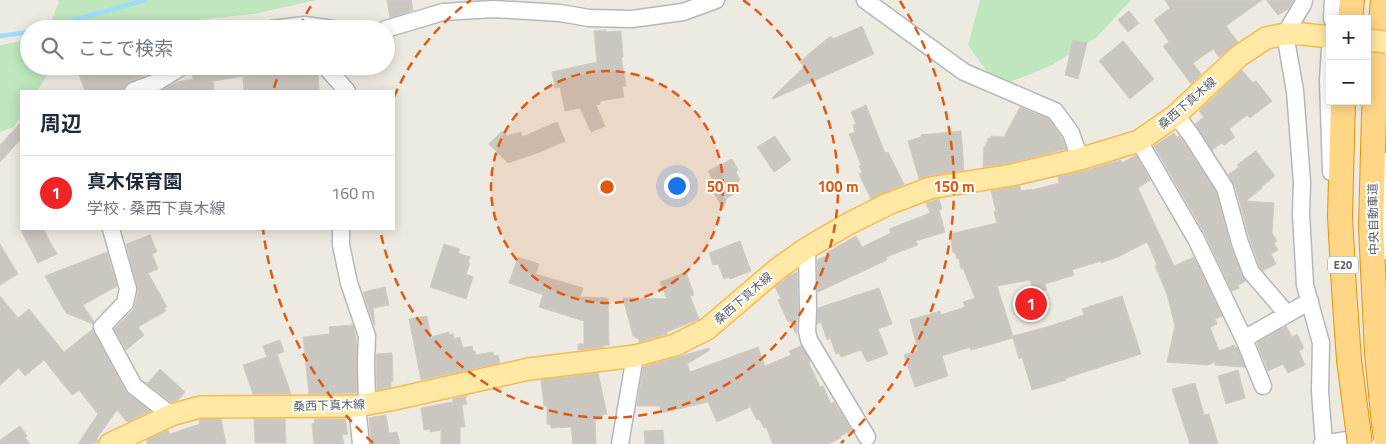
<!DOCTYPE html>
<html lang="ja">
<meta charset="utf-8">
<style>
:root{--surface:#fff;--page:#f6f6f7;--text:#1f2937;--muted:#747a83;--line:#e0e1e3;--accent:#f02425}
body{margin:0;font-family:"Titillium Web","Noto Sans JP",sans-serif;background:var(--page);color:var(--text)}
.controls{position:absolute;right:15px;top:15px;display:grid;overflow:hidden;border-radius:0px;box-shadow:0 2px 12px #0003}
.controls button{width:45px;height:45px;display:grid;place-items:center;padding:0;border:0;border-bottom:1px solid var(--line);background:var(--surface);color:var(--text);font:25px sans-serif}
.you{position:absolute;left:676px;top:185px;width:18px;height:18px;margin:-12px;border:4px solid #fff;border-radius:50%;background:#1a73e8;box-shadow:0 0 0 8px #1a73e833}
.badge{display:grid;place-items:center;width:32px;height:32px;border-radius:50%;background:var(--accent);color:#fff;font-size:16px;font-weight:700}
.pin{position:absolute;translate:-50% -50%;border:2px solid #fff;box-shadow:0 1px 5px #0006}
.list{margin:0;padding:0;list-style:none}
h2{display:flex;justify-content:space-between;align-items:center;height:65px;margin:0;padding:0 20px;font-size:21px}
h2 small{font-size:16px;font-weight:400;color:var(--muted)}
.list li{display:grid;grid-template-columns:32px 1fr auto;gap:15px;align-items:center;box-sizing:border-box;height:75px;padding:0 20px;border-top:1px solid var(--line)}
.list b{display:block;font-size:19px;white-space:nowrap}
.list p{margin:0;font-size:16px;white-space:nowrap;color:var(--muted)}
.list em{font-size:16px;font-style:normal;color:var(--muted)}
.icon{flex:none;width:28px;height:28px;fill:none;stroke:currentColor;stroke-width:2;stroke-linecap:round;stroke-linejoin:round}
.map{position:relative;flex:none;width:1386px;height:444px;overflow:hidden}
.search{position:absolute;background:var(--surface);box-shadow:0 2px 12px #0003;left:20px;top:20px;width:375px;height:55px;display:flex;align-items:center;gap:12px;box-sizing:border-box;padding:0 18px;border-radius:28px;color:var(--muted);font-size:19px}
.panel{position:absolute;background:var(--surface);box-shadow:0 2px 12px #0003;left:20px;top:90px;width:375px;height:140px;border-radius:0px}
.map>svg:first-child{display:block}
.green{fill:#bfe6bc}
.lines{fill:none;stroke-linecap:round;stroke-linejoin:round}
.stream{stroke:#9fddff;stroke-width:4.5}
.building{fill:#cac6c0;stroke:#d2cbbf}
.minor-casing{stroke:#b4b8bc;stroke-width:19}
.major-casing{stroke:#f7ba50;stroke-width:24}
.highway-casing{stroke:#ee9000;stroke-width:26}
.minor{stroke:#fff;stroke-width:16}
.major{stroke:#ffe9a4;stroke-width:21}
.highway{stroke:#ffd686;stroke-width:24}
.major-bridge-casing{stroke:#f7ba50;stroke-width:24;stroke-linecap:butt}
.highway-bridge-casing{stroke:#ee9000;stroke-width:26;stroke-linecap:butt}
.major-bridge{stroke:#ffe9a4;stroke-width:21}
.highway-bridge{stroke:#ffd686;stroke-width:24}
.ring{fill:none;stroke:#e15910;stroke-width:2.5;stroke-dasharray:9 6}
.labels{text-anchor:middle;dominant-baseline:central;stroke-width:4;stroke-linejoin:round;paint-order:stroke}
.shield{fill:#fff;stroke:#8c8e92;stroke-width:1}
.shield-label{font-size:11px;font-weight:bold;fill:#5a5e63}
.street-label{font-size:12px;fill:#5a5e63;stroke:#fff}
.centre{fill:#e15910;stroke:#fff;stroke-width:2.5}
.ring-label{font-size:15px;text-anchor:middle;font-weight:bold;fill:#e15910;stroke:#fff;stroke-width:4;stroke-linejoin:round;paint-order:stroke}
</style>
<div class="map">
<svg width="1386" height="444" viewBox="0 0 1386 444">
<rect width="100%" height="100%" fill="#edeae1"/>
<path class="green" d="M57 0H316L254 14 105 29H48L59 2Z
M980 0H1131L1097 37 1052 65 998 87 968 45Z
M29 40V66H53L37 91H21V116L14 127 0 132V45Z"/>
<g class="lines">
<path class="stream" d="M42 29 145 0
M0 36 29 32"/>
</g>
<path class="building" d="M387 0H411L413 10 390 18Z
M1165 0H1262L1226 26 1238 42 1219 57 1213 49 1193 63 1201 74 1191 84 1163 46 1169 42 1154 20 1170 8Z
M1266 0H1294L1288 9 1278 15Z
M1129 11 1139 23 1128 32 1118 20Z
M862 26 874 54 773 99 772 98 804 67 800 62 818 46 831 36 833 39Z
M606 30V32L621 31 623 57H621L626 86 622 87 624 97 600 101V104L596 105 605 126 591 132 580 108 565 111 560 87 555 88 552 72 597 62 594 31Z
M1073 40 1087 43 1078 79 1065 75Z
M1123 41 1154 79 1130 99 1099 61Z
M76 66H155L157 70 129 82 125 85 123 91H85Z
M205 66H263V72L316 69 318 73 319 91H244L243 76 213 81 214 91H161L177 82 193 79 192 72H197V68Z
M1242 70 1253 83 1256 81 1272 101 1250 118 1247 115 1229 129 1235 137 1224 145 1222 143 1212 150 1195 124 1204 117 1199 111Z
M866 105 885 153 888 152 904 184 871 199 859 174 862 172 859 166 861 165 849 134 855 132 853 125 856 124 851 112Z
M1020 107 1049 119 1062 138 1066 149 1010 163 983 167 984 146 986 147V142H988V138H991V136L1004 137Z
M21 122V139L0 162V145Z
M557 122 565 141 540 152 508 163 489 144 502 131 507 136 521 132 522 137Z
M961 131 964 170 928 176 919 179 908 141 921 137V135Z
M1174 133 1177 138 1179 136 1183 141 1216 192 1231 247 1242 276 1246 281 1238 285 1239 288 1232 291 1205 234 1154 146Z
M775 136 791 160 774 172 757 147Z
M1256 151 1275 176 1261 187 1262 188 1246 201 1274 203 1272 233 1277 241 1274 243 1278 250 1271 254 1276 264 1263 271 1260 267 1250 240 1235 185 1228 175 1239 167 1237 165Z
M1136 155 1150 180 1138 188 1174 266 1194 257 1222 316 1215 319 1217 324 1210 327 1219 351 1234 345 1235 348 1237 347 1245 367 1215 365 1214 362 1208 365 1167 362 1175 326 1167 294 1155 266 1157 265 1147 242 1118 257 1101 263V261L1072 270 1074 275 1045 284 1047 290 1035 294 1030 280 997 286 1013 336 1050 326 1084 315 1082 309 1122 296 1141 354 1066 378V380L1032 390 1022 357 1019 359 1013 338 971 350 970 347 942 356 948 376 915 387 904 355 918 350 910 320 940 311 941 315 965 307 963 302 975 298 963 268 961 269 959 259H957L955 252 953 253 950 234 997 223 994 212 996 211 991 191 1020 186 1021 191 1032 189V190L1059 183 1058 177 1084 171 1121 160 1122 163Z
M732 159 738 170 736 172 740 180 738 181 740 185 738 186 741 190 727 198 723 209 713 191H715L711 183 714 182 708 171Z
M939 199 942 209 939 210 945 232 916 241 918 245 886 257 887 260 818 292 817 260 828 255 826 253 856 236 862 247 891 233 889 229 930 213 926 203Z
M20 229H43L57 254 38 263Z
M150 235 157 252 152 254 158 269 148 273 167 307 164 308 166 311 138 327 144 335 126 350 114 329 133 310 135 305 138 291 126 244Z
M740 241 751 271 730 279 729 277 724 279 718 264 713 265 709 253Z
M0 244 18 274 0 285Z
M444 244 460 249 458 253 470 257 468 262 470 263 466 274 473 277 466 299 430 287Z
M107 252 117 286 83 305 94 322 93 324 66 313 45 276Z
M518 257 539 264 536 274 583 288 580 297 608 298 609 345H604V347L578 350V344H584V321L539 307 543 295 509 283Z
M686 272 694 295 690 296 699 319 667 332V334L639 342V339L633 336 623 298 667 299 660 282Z
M797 272 798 311 796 334 790 321 788 322 778 300 781 299 775 287 789 276Z
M385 287 389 305 373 308 375 325H374L363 292Z
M879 288 892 324 878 329 888 354 867 362 861 350 841 357 839 353 836 354 830 338 827 340 821 322 817 324 818 308Z
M0 296 18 318 29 309 64 352 93 329 125 391 150 411 128 422 127 420 126 421 117 410 97 438 98 442 92 444H78L98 414 79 390 72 395 44 360 25 376 19 368 0 385Z
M427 316 431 337 449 332V335L453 334 454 339 460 337 463 348 472 346 473 351H475L476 355 493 352 494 356 498 355 500 363 421 380 409 319Z
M353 325 355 332 357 347V393L309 394 303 337 330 334 329 327Z
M1286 326 1292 337 1297 334 1304 348 1299 351 1305 365 1288 373 1283 364 1268 371 1257 343Z
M280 340 284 352 277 354 291 394H253L243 365 267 357 263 346Z
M801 346 807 355 810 362 809 363 820 387 823 386 831 404 834 402 852 431 840 436 841 438 828 444H773L766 427 764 428 759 419 757 420 750 407 717 422 708 402 661 413 660 406H637L643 367 709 348 710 350 687 364 690 372 758 347 765 366 791 355 789 351Z
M392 353 393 381H391V387L377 390 376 354Z
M160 369 185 392 178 400 171 402 145 382 148 383Z
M1238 370 1245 398 1226 404 1218 376Z
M598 373 607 414 602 415V419L595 420 596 444H573L571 427 551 428 550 424H547V406H544L541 380Z
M1195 383 1204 415 1209 414 1218 444H1190L1172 389Z
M467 396V397L465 398 467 404 462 405 465 427H460V444H441V430L430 432V429L424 430 421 408 453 402V399Z
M386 415 389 433 397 432 400 444H371L369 418Z
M202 419H221L226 444H147V440L168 430 170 434 200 424 199 420Z
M254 419H285L286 443H255Z
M314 419H345L348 434 342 435 344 444H314L312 424 315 423Z
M20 426 27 436 25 438 30 444H0V440Z
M663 430 664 444H645L644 431Z"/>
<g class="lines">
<defs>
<path id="minor" d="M865 0 964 72 1055 111 1071 133 1080 159
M1304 0 1303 4 1285 34 1295 91 1302 182 1301 214 1305 285 1321 343 1320 391 1324 444
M1332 19 1333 0
M272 29 305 25 333 29
M386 29 443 12 494 9 560 13 589 18 632 19 683 12 716 0
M1330 49 1328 80 1331 172
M325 66 347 91
M133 91 157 82 183 66
M1176 115 1191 135 1225 188 1240 243 1251 272 1287 314
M1139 141 1196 239 1244 339 1263 386
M111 229 128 289 125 303 102 327 134 386 171 415
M341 229V245L349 283 367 336 366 362 367 404
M807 248 808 311 807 331 809 340 867 437
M1382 252 1386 161
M1244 339 1310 301
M357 406 361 444
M620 444 635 356
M1322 444 1386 434"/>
<path id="major" d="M110 444 171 415 200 407 357 406 390 400 529 369 635 356 675 345 707 329 776 270 807 248 848 224 888 204 930 188 1012 175 1080 159 1139 141 1176 115 1239 56 1266 38 1285 34H1302L1330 37"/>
<path id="highway" d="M1383 0 1377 69 1374 114 1371 227 1377 353 1384 424
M1350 19 1352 0
M1343 101 1340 216 1344 289 1349 360 1358 429"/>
</defs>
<use href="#minor" class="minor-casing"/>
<use href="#major" class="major-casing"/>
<use href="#highway" class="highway-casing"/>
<use href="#minor" class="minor"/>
<use href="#major" class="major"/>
<use href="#highway" class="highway"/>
<defs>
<path id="major-bridge" d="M1367 40 1386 42"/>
<path id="highway-bridge" d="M1384 424 1386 438
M1358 429 1360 444"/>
</defs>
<use href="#major-bridge" class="major-bridge-casing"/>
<use href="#highway-bridge" class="highway-bridge-casing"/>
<use href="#major-bridge" class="major-bridge"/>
<use href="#highway-bridge" class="highway-bridge"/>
</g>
<circle cx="607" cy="187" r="116" fill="#e15910" fill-opacity=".12"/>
<g class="ring">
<circle cx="607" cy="187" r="116"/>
<path d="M394 97A231 231 0 0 1 471 0M743 0A231 231 0 1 1 380 229"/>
<path d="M373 443A347 347 0 0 1 263 229M274 88A347 347 0 0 1 281 68M299 27A347 347 0 0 1 314 1M900 1A347 347 0 0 1 841 443"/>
</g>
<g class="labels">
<rect class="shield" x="1328" y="256.5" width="30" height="17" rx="4"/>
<g class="shield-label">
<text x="1343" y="265">E20</text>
</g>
<g class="street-label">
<text transform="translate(1187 103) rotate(-41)">桑西下真木線</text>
<text transform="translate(1373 219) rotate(-91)">中央自動車道</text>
<text transform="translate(743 298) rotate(-41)">桑西下真木線</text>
<text transform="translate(329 405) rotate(-2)">桑西下真木線</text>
</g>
</g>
<circle cx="607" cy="187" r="8" class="centre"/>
<g class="ring-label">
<text x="723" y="192">50 m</text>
<text x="838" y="192">100 m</text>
<text x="954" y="192">150 m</text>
</g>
</svg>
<div class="controls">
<button>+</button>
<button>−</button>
</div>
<div class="you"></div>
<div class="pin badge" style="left:1031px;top:304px">1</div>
<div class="search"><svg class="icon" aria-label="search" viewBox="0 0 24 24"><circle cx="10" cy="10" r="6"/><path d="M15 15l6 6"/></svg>ここで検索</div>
<section class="panel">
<h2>周辺<small></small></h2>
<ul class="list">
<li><span class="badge">1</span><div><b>真木保育園</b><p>学校 · 桑西下真木線</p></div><em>160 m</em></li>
</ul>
</section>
</div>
